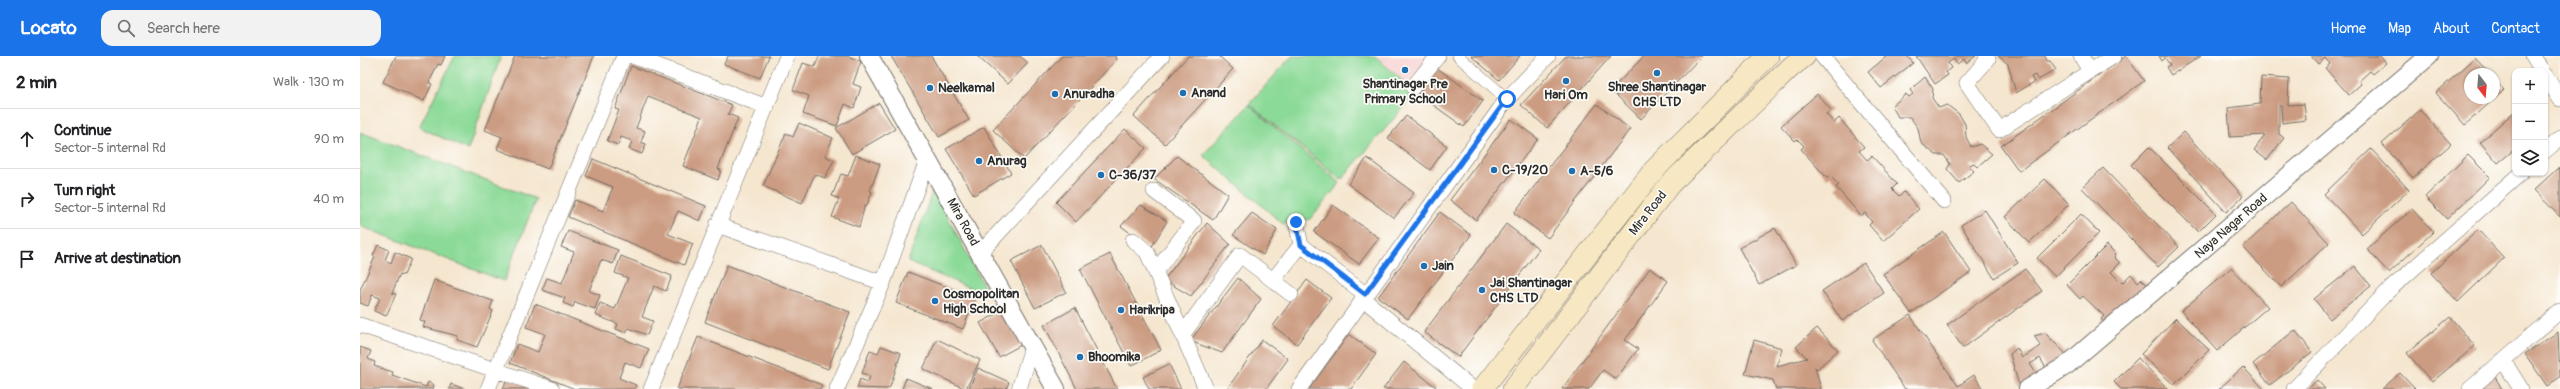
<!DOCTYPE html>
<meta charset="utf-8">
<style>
:root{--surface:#fff;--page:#f2f2f2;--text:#202124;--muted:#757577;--line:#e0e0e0;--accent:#1a73e8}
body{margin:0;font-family:Pangolin,sans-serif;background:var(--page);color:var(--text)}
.controls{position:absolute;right:12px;top:12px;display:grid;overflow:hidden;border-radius:8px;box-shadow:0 1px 3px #0004}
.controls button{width:36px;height:36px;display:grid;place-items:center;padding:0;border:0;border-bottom:1px solid var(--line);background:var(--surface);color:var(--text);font:20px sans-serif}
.compass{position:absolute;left:2104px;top:12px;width:36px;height:36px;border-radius:50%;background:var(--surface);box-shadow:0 1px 3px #0004;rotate:164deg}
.stop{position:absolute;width:12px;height:12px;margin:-9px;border:3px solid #1a73e8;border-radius:50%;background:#fff}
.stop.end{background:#1a73e8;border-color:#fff;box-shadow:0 1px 4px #0008}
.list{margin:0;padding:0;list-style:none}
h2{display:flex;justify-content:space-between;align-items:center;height:52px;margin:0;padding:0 16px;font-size:17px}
h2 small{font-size:13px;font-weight:400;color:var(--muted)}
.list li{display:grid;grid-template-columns:26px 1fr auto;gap:12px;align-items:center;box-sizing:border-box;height:60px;padding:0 16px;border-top:1px solid var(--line)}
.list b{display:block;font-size:15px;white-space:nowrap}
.list p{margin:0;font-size:13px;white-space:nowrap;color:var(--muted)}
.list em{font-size:13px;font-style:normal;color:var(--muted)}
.icon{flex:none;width:22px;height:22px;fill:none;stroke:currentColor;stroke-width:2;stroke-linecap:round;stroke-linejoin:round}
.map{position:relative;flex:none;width:2200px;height:333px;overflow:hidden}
header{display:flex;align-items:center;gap:24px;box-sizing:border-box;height:56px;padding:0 20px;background:var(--accent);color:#fff}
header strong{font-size:19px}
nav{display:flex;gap:22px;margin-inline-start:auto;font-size:14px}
.search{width:280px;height:36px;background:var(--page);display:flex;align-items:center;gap:10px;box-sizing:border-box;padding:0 14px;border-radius:12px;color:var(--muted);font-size:15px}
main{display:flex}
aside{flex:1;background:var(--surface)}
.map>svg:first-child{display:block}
.built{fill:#f7cfd1}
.green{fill:#8cda98;stroke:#5c8262}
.building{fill:#cc9c82}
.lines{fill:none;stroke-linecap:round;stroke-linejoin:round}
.pedestrian-casing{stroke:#726c64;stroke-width:12}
.minor-casing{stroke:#726c64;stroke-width:16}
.tertiary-casing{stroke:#726c64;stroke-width:20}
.secondary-casing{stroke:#726c64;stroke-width:22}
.pedestrian{stroke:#fff;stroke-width:11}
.minor{stroke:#fff;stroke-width:15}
.tertiary{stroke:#fff;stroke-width:18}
.secondary{stroke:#f7e8c3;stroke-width:21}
.route{stroke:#1a73e8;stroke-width:5}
.poi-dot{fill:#1f6fb2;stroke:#fdfcf7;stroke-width:1.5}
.labels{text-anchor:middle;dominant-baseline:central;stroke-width:3.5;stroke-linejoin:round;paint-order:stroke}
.poi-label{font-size:13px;font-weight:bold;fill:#2b2b2b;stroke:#fdfcf7;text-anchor:start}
.street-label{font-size:13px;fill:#2b2b2b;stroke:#fdfcf7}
</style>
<header>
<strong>Locato</strong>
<div class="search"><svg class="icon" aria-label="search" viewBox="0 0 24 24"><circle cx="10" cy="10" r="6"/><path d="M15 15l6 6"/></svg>Search here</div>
<nav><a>Home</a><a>Map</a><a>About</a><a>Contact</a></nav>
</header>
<main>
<aside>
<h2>2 min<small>Walk · 130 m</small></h2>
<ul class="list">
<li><svg class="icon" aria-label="ahead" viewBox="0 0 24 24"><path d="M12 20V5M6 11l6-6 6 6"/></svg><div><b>Continue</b><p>Sector-5 internal Rd</p></div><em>90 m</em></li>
<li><svg class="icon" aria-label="right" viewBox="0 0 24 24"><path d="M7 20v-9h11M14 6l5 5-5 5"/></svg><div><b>Turn right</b><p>Sector-5 internal Rd</p></div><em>40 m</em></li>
<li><svg class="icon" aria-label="arrive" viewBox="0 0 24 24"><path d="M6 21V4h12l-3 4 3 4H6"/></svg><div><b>Arrive at destination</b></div></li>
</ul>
</aside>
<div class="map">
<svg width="2200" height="333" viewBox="0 0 2200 333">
<rect width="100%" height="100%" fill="#fdfcf7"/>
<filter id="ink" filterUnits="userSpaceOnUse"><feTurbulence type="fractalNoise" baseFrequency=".025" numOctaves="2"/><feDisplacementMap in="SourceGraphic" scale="8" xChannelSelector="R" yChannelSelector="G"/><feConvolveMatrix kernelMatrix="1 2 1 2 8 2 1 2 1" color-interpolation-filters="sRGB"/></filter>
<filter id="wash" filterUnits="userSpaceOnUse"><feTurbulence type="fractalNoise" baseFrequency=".012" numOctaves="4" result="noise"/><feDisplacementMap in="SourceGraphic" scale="16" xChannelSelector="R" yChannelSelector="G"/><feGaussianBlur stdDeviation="0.9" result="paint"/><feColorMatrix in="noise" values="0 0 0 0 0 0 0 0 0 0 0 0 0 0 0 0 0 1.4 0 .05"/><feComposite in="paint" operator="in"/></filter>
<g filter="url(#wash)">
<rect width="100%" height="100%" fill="#f5e6cf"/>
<path class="built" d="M1017 0H1070L1047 28Z"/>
<path class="green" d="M95 0H141L108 94 59 71Z
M932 0H1015L1056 37 981 124 889 48Z
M889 49 980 127 950 163 923 168 843 99Z
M0 76 176 143 144 225 0 170Z
M573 133 629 240 548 206Z"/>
<g id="blocks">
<path class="building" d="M36 0H85L81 9 78 8 69 27 72 28 64 45 23 26Z
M155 0H234L188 113 137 93 142 81 125 74Z
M368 0H409L400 22 364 8Z
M459 0H487L501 5 493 28 501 31 494 52 485 48 477 70 443 58 449 40 433 34 443 7 455 11Z
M531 0H571L609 64 579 81Z
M617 0H660L668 7 648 28Z
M702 0H755L757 3 664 103 633 74Z
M828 0H859L873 13 805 88 774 60Z
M1111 0H1160L1139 24Z
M1206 0H1251L1187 72 1161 49Z
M1284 0H1342L1281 63 1251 34Z
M1527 0H1547L1553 7 1521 32 1508 16Z
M1556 0H1616L1606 7 1604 3 1597 8 1594 3 1588 7 1591 12 1586 16 1588 19 1575 28Z
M1638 0H1685L1687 5H1690L1696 14 1678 24 1675 19 1671 21 1674 26 1656 37 1648 8Z
M1766 0 1784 25 1659 115 1641 90Z
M1799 0H1841L1811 19 1806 11 1810 9 1805 2 1802 5Z
M1951 0H2020L2026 7 2013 18 2010 15 1999 25 2001 28 1989 39 1965 12 1970 8 1965 2 1958 8Z
M2115 2 2130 18H2110V42H2134V23L2144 34 2105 69 2076 37Z
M271 10 372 49 368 58 378 62 358 113 361 114 358 124 323 110 342 61 288 40 276 72 285 75 281 86 286 88 282 98 269 93 272 85 261 81 258 89 247 85 259 54 255 53Z
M1077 12 1123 45 1104 71 1058 38Z
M1565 21 1573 33 1572 42 1579 52 1587 49 1599 58 1605 68 1606 81 1611 91 1620 88 1632 98 1617 111 1613 107 1609 110 1614 115 1599 127 1587 113 1590 108 1584 99H1576L1561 87 1558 72 1550 61H1538L1532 50 1546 38 1549 41 1553 38 1550 34Z
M1901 21 1929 23 1928 49 1944 48 1946 64 1922 67 1921 50 1919 49V78L1924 82 1907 104 1894 94 1905 79 1870 81 1868 52 1900 48Z
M1457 38 1471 54 1466 58 1474 67 1479 62 1504 91 1499 95 1507 104 1512 100 1537 128 1532 133 1539 140 1544 136 1559 153 1523 185 1509 169 1512 166 1505 157 1501 160 1476 131 1479 129 1470 120 1467 122 1441 93 1444 90 1437 83 1435 85 1421 70Z
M519 47 535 73 492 98 476 72Z
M1237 48 1270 73 1188 182 1154 157Z
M2060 54 2091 88 2053 122 2022 88Z
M2155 55V93L2138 107 2120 86Z
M1046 60 1087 90 1070 114 1028 82Z
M1151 63 1178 83 1116 164 1090 144Z
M439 67 473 82 465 100 474 104 465 122 455 118 442 147 403 130 426 77 433 81Z
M624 71 651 117 614 139 586 93Z
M765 73 786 92 716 166 696 146Z
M1824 76 1883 140 1866 156 1807 92Z
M1789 91 1856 158 1838 176 1771 109Z
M2011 93 2049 134 2002 178 1964 138Z
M496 99 520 108 510 135 512 136 507 149H505L499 171 472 161 479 143 472 140 481 118 488 120Z
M2108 99 2130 121 2087 163 2065 141Z
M817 100 868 138 853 164 794 123Z
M1007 102 1054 137 1034 162 988 128Z
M233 103 346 150 340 165 318 155 308 178 333 188 324 209 208 161 215 144 243 155 253 131 226 120Z
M1743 112 1819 191 1798 211 1722 132Z
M2198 112 2200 114V161L2174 134Z
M1685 123 1709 148 1669 187 1645 161Z
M1931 146 1969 187 1921 231 1883 191Z
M781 149 807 165 791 192 761 170Z
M973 149 1019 182 999 208 954 176Z
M2052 153 2073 176 2029 217 2007 193Z
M1625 154 1658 207 1634 222 1601 169Z
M1080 156 1111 179 1048 263 1018 241Z
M892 157 917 174 903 199 873 179Z
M1721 158 1739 177 1695 221 1677 202Z
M847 167 870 188 831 240 804 224Z
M1146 168 1179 193 1098 301 1064 276Z
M1415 172 1436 209 1399 229 1379 192Z
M2118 174 2144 202 2098 246 2071 217Z
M208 175 258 194 253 208 241 204 229 235 240 239 235 253 215 246 213 251 203 247 205 242 182 234 187 222 202 227 214 196 201 191Z
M1584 176 1611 216 1551 257 1523 218Z
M18 189 29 194 25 204 31 207 35 196 51 203 44 219 40 218 32 237 36 238 26 260 14 255 20 242 12 239 8 250 0 247V234L15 201 13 200Z
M682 189 706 236 675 252 651 205Z
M1747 189 1756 198 1754 201 1760 207 1751 216 1762 227 1771 218 1778 226 1781 223 1790 231 1749 271 1741 263 1744 260 1723 240 1720 243 1707 229Z
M750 198 801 294 771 310 720 213Z
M261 200 312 220 306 235 294 230 282 261 293 265 287 279 268 272 266 277 256 273 258 268 235 259 240 247 255 253 268 222 255 217Z
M1504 207 1524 237 1482 265 1462 235Z
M367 209 490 256 468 313 345 266Z
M1995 210 2011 230 1970 263 1954 243Z
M1290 212 1308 225 1265 284 1278 293 1256 323 1243 314 1229 333H1202Z
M1871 212 1908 251 1857 295 1821 255Z
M1665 213 1682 235 1603 292 1587 269Z
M548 216 615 242 603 273 536 247Z
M878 222 901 243 862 297 830 285Z
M74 224 133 245 130 253 133 255 117 291 97 284 98 280 63 271 65 266 60 264Z
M947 224 971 242 937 288 913 270Z
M175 248 289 293 281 312 265 306 259 322 276 329 274 333H215L150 307 157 288 178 296 185 278 166 271Z
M715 252 757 333H717L684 269Z
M642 255 661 289 639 301 620 267Z
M1550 259 1598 330 1614 319 1623 333H1545L1512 284Z
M2090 261 2115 290 2072 326 2047 297Z
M1816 262 1849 294 1814 329 1781 298Z
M1457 272 1478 294 1457 313 1455 311 1461 333H1416L1413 324 1385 318 1394 284 1422 292 1417 310 1447 302 1436 291Z
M1935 274 1952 296 1910 329 1893 308Z
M2198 276 2200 321 2187 330 2165 298Z
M1685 277 1705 297 1710 306 1689 317 1680 302 1670 308 1680 323 1662 333 1658 326 1650 298 1657 292 1662 302 1681 290 1674 280Z
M989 278 1016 298 991 333H949Z
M338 281 462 329 460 333H317Z
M577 283 620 304 606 333 563 313Z
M902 284 928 303 906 333H867Z
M521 290 541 297 530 331 527 333 497 332 500 323 508 326 510 320 502 317 510 294 518 297Z
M0 291 11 295 8 303 15 306 14 310 33 316 32 319 66 331 68 326 74 329 73 333H0Z
M1778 302 1808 333H1761L1754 326Z
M1044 306 1076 331 1075 333H1023Z
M809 308 821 333H789L783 321Z
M1883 311 1904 333H1859Z
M618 312 649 326 646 333H609Z
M2040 317 2055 333H2022Z
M2134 319 2142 333H2122L2119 327Z
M148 322 173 333H143Z
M546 322 573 333H542Z
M1957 324 1965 333H1948Z
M91 328 105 333H89Z"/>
</g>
</g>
<g filter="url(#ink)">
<use href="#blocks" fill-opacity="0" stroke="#726c64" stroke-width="1"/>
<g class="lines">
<defs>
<path id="pedestrian" d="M1098 0 1147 43"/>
<path id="minor" d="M272 0 407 51
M1462 0 1584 145
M1626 0 1628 3 1607 27 1639 74 1754 0
M1721 0 1730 15
M2173 0 2182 15
M2185 19 2200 43
M1053 31 1078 0
M2185 95 2200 82
M794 135 834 165 796 215
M936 166 941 189 1005 238
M357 169 523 227 567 104
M773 184 787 196 846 333
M620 197 802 0
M913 224 941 189
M1002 242 1113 333
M0 269 192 333
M823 278 880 199 931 238
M2143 304 2161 333
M128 333 264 0
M291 333 427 0
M477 333 523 227
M659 333 672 291
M939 333 1147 43 1188 0
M1934 333 2027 236 2161 117
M2110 333 2200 255"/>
<path id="tertiary" d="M509 0 696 333
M1668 333 1707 309 2069 0"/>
<path id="secondary" d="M1122 333 1294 114 1408 0
M1153 333 1310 128 1431 11 1445 0"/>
</defs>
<use href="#pedestrian" class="pedestrian-casing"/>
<use href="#minor" class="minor-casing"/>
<use href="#tertiary" class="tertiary-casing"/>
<use href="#secondary" class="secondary-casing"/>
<use href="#pedestrian" class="pedestrian"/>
<use href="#minor" class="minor"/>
<use href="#tertiary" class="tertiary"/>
<use href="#secondary" class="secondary"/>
</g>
</g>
<g class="lines" filter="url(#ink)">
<path class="route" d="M936 166 941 189 1005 238 1147 43"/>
</g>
<g class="poi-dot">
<circle cx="1045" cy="14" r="4"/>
<circle cx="1297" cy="17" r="4"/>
<circle cx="1206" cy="25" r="4"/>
<circle cx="570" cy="32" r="4"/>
<circle cx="823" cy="37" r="4"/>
<circle cx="695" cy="38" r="4"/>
<circle cx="619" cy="105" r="4"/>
<circle cx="1134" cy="114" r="4"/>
<circle cx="1212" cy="115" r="4"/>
<circle cx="741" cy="119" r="4"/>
<circle cx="1064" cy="210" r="4"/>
<circle cx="1122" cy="234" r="4"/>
<circle cx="575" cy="245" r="4"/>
<circle cx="761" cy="254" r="4"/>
<circle cx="720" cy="301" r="4"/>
</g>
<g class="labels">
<g class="poi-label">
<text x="1045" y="28" text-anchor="middle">Shantinagar Pre<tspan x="1045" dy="15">Primary School</tspan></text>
<text x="1297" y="31" text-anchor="middle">Shree Shantinagar<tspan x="1297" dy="15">CHS LTD</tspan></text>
<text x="578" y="32">Neelkamal</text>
<text x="831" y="37">Anand</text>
<text x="703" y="38">Anuradha</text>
<text x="1206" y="39" text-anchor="middle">Hari Om</text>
<text x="627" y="105">Anurag</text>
<text x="1142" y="114">C-19/20</text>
<text x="1220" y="115">A-5/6</text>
<text x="749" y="119">C-36/37</text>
<text x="1072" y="210">Jain</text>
<text x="1130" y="227">Jai Shantinagar<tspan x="1130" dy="15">CHS LTD</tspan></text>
<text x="583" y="238">Cosmopolitan<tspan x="583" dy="15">High School</tspan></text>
<text x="769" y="254">Harikripa</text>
<text x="728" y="301">Bhoomika</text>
</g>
<g class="street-label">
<text transform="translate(1288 157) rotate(-52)">Mira Road</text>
<text transform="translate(603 166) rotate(61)">Mira Road</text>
<text transform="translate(1871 170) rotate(-41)">Naya Nagar Road</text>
</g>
</g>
</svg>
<div class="controls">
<button>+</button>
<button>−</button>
<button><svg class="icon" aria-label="layers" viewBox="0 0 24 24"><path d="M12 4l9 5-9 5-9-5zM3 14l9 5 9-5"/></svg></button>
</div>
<svg class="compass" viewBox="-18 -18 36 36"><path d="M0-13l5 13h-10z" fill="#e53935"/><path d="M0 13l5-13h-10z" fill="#757577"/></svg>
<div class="stop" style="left:1147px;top:43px"></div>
<div class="stop end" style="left:936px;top:166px"></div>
</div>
</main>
